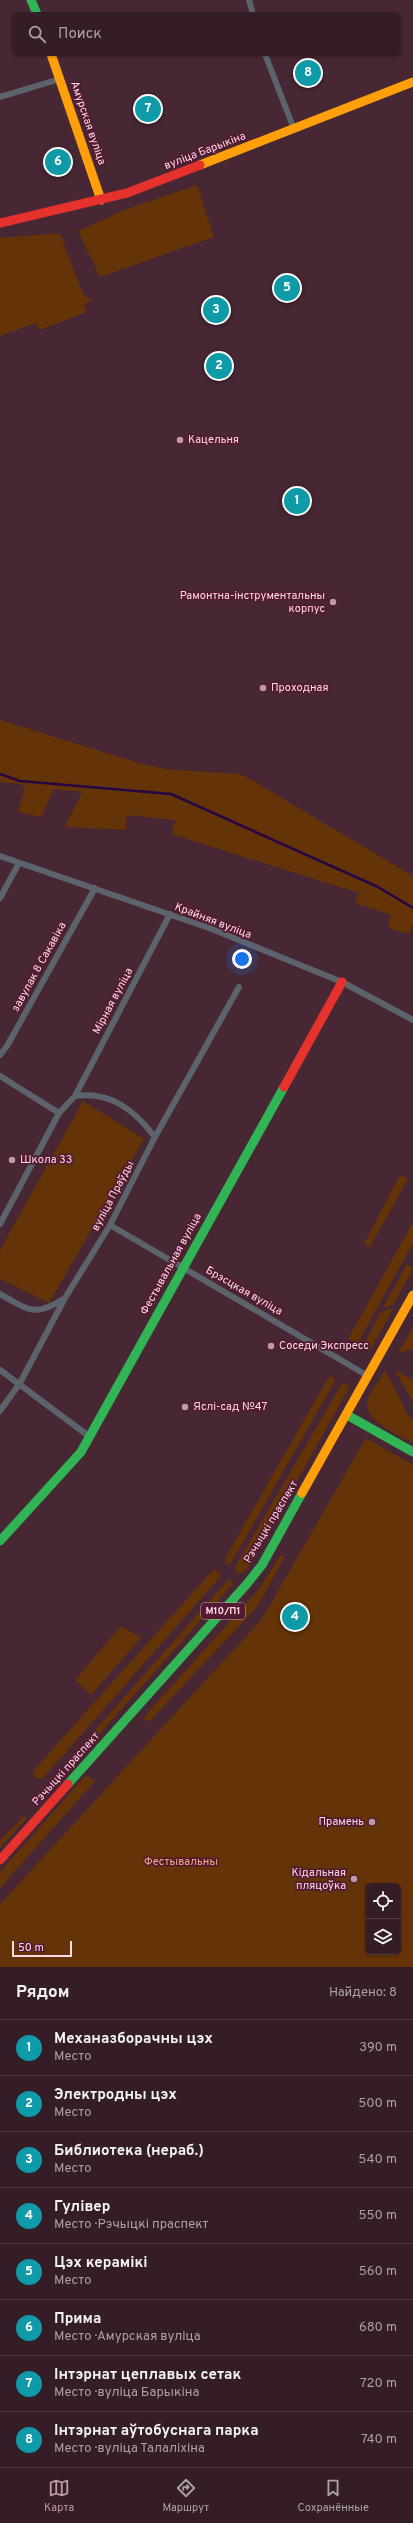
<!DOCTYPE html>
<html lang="ru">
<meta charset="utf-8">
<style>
:root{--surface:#351d27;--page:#402a33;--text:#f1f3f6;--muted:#aaa2a7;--line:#4f3b44;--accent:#be9ba6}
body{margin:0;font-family:Overpass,sans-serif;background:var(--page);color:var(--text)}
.controls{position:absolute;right:12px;bottom:12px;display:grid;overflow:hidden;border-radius:6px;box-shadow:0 1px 3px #0004}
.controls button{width:36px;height:36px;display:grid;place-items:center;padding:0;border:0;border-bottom:1px solid var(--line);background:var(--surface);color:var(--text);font:20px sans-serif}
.scale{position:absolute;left:12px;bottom:10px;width:60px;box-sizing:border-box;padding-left:4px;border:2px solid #fed9e4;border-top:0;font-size:11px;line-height:14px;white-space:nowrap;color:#fed9e4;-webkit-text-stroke:3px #541a32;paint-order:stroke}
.you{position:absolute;left:242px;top:959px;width:14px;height:14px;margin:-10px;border:3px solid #fff;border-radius:50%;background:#1a73e8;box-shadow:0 0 0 6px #1a73e833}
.badge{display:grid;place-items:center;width:26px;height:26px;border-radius:50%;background:var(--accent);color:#fff;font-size:13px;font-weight:700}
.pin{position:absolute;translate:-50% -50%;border:2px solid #fff;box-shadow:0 1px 4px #0006}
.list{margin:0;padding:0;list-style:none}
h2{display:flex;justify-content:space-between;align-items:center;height:52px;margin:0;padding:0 16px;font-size:17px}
h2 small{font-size:13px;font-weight:400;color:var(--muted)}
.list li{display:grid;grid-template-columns:26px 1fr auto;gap:12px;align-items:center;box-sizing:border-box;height:56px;padding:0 16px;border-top:1px solid var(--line)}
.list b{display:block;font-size:15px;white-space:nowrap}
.list p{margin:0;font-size:13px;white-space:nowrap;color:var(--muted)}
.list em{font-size:13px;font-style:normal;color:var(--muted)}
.icon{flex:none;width:22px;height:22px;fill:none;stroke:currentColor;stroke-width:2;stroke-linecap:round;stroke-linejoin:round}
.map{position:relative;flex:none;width:413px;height:1967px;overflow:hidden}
.search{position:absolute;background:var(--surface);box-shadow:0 1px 3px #0004;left:12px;right:12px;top:12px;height:44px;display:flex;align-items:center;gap:10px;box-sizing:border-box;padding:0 14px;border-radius:6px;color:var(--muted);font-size:15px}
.sheet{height:500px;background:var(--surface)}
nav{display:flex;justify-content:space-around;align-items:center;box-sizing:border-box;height:56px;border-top:1px solid var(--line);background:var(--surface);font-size:11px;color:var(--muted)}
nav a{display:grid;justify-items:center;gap:2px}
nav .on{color:var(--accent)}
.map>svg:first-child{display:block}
.green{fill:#643307;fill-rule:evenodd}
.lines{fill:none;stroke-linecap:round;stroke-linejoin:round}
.stream{stroke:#270645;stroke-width:2.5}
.street{stroke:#5d636d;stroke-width:6}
.fast{stroke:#30b455;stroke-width:9}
.slow{stroke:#ff9f0a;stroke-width:9}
.jam{stroke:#e5322d;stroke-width:9}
.poi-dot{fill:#be9ba6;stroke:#541a32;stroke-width:1.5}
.labels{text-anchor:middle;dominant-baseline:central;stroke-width:3.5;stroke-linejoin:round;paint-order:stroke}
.shield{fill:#541a32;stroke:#cba0af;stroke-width:1}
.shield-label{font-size:10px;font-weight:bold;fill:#fed9e4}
.street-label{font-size:11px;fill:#fed9e4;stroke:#541a32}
.poi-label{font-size:11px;fill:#fed9e4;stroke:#541a32;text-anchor:start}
.park-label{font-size:11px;fill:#f5b27f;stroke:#541a32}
</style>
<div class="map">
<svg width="413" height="1967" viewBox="0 0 413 1967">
<rect width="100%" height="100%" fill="#472734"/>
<path class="green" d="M197 185 214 237 100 277 78 231 127 209Z
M46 234H60L83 294 92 301 84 304 87 312 39 330 36 323 0 336V238Z
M0 720 142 764 165 769 239 774 248 778 413 876V923L409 934 388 928 391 915 355 903 359 893 171 834 176 820 127 815 125 830 65 827 82 792 54 789 41 817 18 812 25 788 21 784 0 782Z
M83 1101 144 1139 49 1303 0 1279V1250Z
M400 1175 408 1179 370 1247 364 1244Z
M413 1222V1243L357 1344 348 1339Z
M407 1264 413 1269 393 1305 383 1308Z
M394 1308 370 1350 363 1346 381 1312Z
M413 1327V1349L398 1353Z
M385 1370 409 1417 413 1420V1443C399 1435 360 1420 368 1399 372 1389 380 1379 385 1370Z
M395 1370 413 1380V1403Z
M333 1376 335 1381 231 1563 226 1564 225 1559 328 1378Z
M343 1382 348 1385 349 1388 249 1566 243 1573H236L235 1567Z
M366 1438 413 1465V1967H0V1904L262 1619ZM368 1886H398V1952H368Z
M281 1555 285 1557 257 1607 149 1722 143 1718 258 1590Z
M216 1570 221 1576 44 1777 40 1779 34 1777 33 1771 212 1571Z
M229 1579 233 1584 67 1770 65 1764Z
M121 1626 141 1638 91 1695 75 1680Z
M86 1775 95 1781 0 1888V1872Z
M25 1815 26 1819 0 1848V1840Z"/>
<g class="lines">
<path class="stream" d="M0 774 20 781 171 794 378 887 413 908"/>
<path class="street" d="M249 0 253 14
M265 54 294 129
M0 97 60 79
M0 856 209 928 342 982 413 1020
M0 898 19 863
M0 1055 7 1046 95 888
M0 1076 59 1113
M75 1096C111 1091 134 1110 155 1137
M0 1224 59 1113 75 1096 170 914
M110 1225 368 1376
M0 1294C29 1310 34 1318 65 1298
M0 1370 90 1437
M0 1411 20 1383 65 1298 110 1225 155 1137 239 987"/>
<path class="fast" d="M31 0 37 14
M347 1415 413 1452
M0 1541 81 1452 284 1087
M68 1784 246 1585 262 1565 302 1493"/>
<path class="slow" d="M51 54 101 200
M200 165 413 82
M302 1493 413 1295"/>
<path class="jam" d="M0 223 127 193 200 165
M284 1087 342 982
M0 1860 68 1784"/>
</g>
<g class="poi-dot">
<circle cx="180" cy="440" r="4"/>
<circle cx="333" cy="602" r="4"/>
<circle cx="263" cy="688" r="4"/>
<circle cx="12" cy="1160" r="4"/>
<circle cx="271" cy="1346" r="4"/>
<circle cx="185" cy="1407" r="4"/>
<circle cx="372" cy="1822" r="4"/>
<circle cx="354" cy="1879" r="4"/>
</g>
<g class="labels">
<rect class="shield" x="201" y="1603" width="44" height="16" rx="3"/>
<g class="shield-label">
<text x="223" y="1611">М10/П1</text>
</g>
<g class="street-label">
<text transform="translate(88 123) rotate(71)">Амурская вуліца</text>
<text transform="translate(205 151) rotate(-21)">вуліца Барыкіна</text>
<text transform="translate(213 921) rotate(21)">Крайняя вуліца</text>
<text transform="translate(39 967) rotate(-61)">завулак 8 Сакавіка</text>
<text transform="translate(113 1001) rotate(-62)">Мірная вуліца</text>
<text transform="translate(113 1196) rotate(-62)">вуліца Праўды</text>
<text transform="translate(171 1264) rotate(-61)">Фестывальная вуліца</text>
<text transform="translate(244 1291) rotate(30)">Брэсцкая вуліца</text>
<text transform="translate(271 1522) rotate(-59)">Рэчыцкі праспект</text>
<text transform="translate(66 1769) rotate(-48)">Рэчыцкі праспект</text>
</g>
<g class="poi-label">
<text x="188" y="440">Кацельня</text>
<text x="325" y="596" text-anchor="end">Рамонтна-інструментальны<tspan x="325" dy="13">корпус</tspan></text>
<text x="271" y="688">Проходная</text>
<text x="20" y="1160">Школа 33</text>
<text x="279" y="1346">Соседи Экспресс</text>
<text x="193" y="1407">Яслі-сад №47</text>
<text x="364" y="1822" text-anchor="end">Прамень</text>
<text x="346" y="1873" text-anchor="end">Кідальная<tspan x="346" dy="13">пляцоўка</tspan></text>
</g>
<g class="park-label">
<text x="181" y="1862">Фестывальны</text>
</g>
</g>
</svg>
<div class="controls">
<button><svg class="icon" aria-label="locate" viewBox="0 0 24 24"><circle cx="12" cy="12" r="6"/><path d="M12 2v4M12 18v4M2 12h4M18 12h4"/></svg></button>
<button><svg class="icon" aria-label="layers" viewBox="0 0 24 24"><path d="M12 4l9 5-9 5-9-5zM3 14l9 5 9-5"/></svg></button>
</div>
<div class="scale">50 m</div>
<div class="you"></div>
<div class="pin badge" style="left:297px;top:501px;background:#0f9aa8">1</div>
<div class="pin badge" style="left:219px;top:366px;background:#0f9aa8">2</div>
<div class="pin badge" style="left:216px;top:310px;background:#0f9aa8">3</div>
<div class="pin badge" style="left:295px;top:1617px;background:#0f9aa8">4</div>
<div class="pin badge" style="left:287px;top:288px;background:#0f9aa8">5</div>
<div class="pin badge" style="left:58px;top:162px;background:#0f9aa8">6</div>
<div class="pin badge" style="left:148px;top:109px;background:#0f9aa8">7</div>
<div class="pin badge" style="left:308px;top:73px;background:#0f9aa8">8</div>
<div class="search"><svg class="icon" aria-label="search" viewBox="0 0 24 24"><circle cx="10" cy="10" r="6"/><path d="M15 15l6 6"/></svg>Поиск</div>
</div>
<section class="sheet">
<h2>Рядом<small>Найдено: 8</small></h2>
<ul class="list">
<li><span class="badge" style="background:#0f9aa8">1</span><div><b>Механазборачны цэх</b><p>Место</p></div><em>390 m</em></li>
<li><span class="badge" style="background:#0f9aa8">2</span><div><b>Электродны цэх</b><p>Место</p></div><em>500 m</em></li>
<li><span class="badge" style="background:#0f9aa8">3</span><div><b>Библиотека (нераб.)</b><p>Место</p></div><em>540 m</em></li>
<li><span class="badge" style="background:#0f9aa8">4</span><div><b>Гулівер</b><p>Место · Рэчыцкі праспект</p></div><em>550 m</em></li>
<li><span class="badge" style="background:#0f9aa8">5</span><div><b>Цэх керамікі</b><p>Место</p></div><em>560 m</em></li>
<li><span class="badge" style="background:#0f9aa8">6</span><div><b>Прима</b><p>Место · Амурская вуліца</p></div><em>680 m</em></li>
<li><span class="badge" style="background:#0f9aa8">7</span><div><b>Інтэрнат цеплавых сетак</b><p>Место · вуліца Барыкіна</p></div><em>720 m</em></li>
<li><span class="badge" style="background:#0f9aa8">8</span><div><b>Інтэрнат аўтобуснага парка</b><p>Место · вуліца Талаліхіна</p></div><em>740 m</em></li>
</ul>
</section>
<nav>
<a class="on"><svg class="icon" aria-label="map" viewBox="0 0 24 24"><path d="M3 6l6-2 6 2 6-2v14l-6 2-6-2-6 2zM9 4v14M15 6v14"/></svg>Карта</a>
<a><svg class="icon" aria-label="directions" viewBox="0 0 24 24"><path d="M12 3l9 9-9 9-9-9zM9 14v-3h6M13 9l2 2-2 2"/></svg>Маршрут</a>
<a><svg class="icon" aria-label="saved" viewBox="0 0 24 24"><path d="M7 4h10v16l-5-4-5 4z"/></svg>Сохранённые</a>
</nav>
